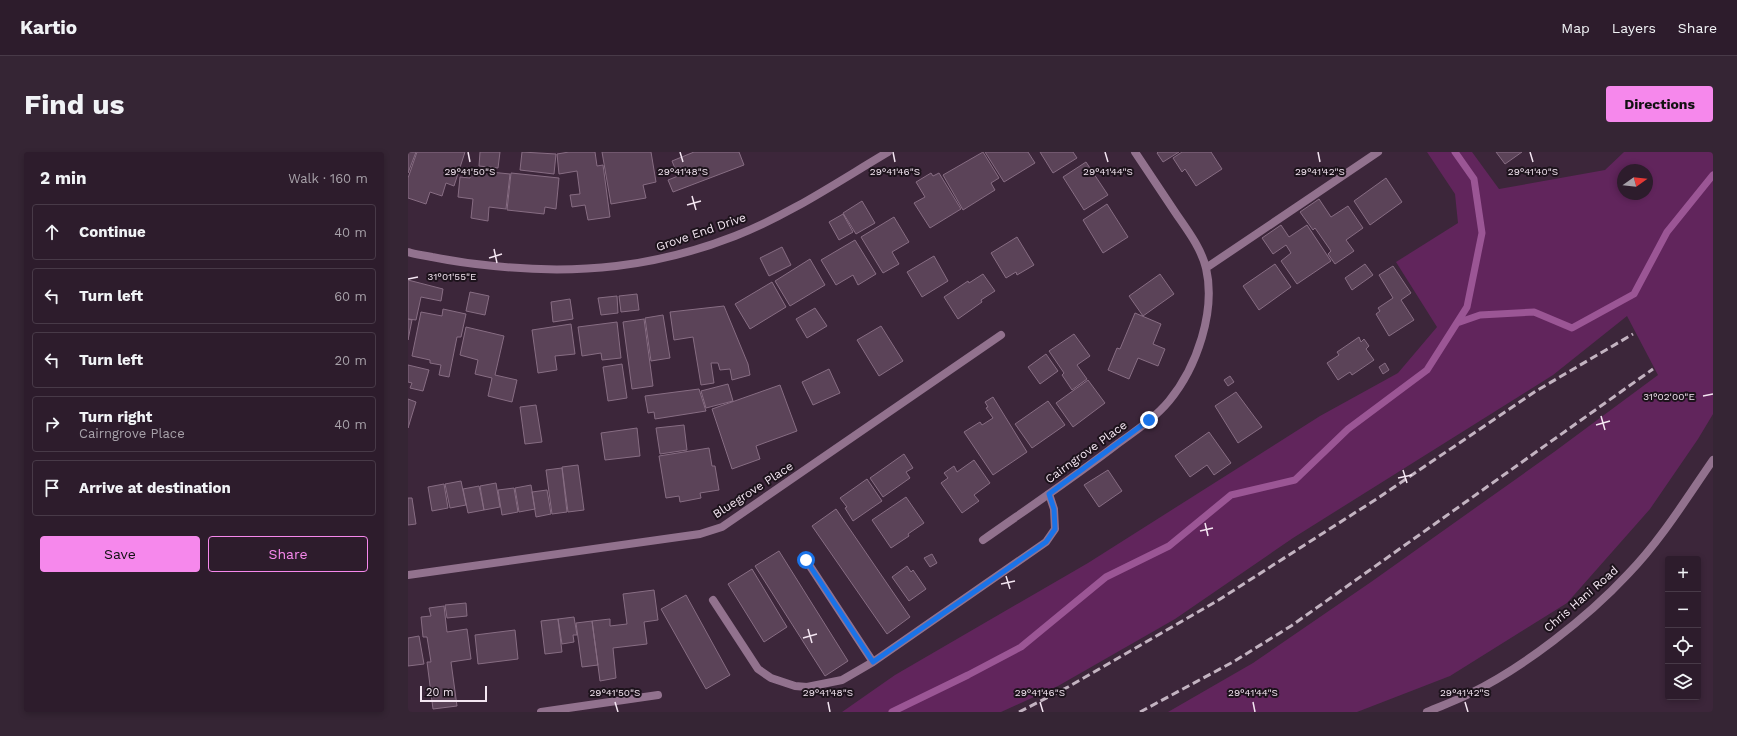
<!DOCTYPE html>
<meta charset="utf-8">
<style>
:root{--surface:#2d1c2c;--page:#352534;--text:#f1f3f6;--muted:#a7a1a9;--line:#483a48;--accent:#f688ec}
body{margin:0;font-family:"Work Sans",sans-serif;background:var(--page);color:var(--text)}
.controls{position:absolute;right:12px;bottom:12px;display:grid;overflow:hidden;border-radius:4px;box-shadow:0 2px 6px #0003}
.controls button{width:36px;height:36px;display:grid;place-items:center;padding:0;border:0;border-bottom:1px solid var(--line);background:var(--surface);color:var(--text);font:20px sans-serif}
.compass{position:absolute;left:1209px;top:12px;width:36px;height:36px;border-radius:50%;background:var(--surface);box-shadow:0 2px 6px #0003;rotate:75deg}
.scale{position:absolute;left:12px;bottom:10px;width:67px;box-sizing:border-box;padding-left:4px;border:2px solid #f4e6f2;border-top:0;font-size:11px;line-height:14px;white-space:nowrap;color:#f4e6f2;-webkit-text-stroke:3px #1d131c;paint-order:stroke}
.stop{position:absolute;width:12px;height:12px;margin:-9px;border:3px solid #1a73e8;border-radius:50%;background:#fff}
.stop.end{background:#1a73e8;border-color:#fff;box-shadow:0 1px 4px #0008}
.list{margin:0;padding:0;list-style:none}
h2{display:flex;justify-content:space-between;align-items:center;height:52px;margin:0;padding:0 16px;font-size:17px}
h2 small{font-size:13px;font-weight:400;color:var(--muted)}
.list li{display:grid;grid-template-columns:26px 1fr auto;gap:12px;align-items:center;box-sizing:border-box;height:56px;margin:0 8px 8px;padding:0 8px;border:1px solid var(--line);border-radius:4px}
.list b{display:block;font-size:15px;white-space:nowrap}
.list p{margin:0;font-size:13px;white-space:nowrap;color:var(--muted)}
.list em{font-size:13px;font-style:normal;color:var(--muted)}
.actions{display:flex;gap:8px;padding:12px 16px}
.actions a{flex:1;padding:9px 0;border:1px solid var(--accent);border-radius:4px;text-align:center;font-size:14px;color:var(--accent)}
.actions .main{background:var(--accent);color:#111}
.icon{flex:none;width:22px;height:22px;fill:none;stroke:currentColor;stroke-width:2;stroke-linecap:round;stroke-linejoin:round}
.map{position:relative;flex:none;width:1305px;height:560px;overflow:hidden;border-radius:4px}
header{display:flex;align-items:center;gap:24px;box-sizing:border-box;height:56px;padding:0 20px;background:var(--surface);border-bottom:1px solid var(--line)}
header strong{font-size:19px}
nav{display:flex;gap:22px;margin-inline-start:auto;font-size:14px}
.intro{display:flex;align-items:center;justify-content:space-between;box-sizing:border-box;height:96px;padding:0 24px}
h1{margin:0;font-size:28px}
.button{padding:10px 18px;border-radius:4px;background:var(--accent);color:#111;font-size:14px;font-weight:700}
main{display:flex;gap:24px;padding:0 24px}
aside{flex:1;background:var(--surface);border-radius:4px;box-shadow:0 2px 6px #0003}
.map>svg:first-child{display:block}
.green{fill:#61255c;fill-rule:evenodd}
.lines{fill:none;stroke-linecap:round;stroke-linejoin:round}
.stream{stroke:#9b5695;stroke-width:7}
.building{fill:#5b4358;stroke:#876d83}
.service{stroke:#92728e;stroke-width:8}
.minor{stroke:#92728e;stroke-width:8}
.tertiary{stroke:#92728e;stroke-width:8}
.rail{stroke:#c3b3c1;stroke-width:3;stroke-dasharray:8 4;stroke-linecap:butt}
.route{stroke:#1a73e8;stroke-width:5}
.ticks{fill:none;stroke:#f4e6f2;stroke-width:1.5}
.labels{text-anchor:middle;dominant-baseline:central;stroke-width:4;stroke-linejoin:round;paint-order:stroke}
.street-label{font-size:12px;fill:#f4e6f2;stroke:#1d131c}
.ticks-label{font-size:10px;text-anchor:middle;fill:#f4e6f2;stroke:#1d131c;stroke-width:4;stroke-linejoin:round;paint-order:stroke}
</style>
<header>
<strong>Kartio</strong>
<nav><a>Map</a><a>Layers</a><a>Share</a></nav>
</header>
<div class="intro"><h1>Find us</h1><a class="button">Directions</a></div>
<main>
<aside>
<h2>2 min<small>Walk · 160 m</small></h2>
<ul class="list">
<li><svg class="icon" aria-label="ahead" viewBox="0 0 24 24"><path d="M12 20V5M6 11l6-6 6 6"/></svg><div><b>Continue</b></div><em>40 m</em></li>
<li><svg class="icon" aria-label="left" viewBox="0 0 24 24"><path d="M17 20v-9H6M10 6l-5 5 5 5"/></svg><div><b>Turn left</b></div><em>60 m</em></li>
<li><svg class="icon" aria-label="left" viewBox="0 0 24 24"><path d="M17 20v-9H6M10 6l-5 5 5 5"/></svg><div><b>Turn left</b></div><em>20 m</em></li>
<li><svg class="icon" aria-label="right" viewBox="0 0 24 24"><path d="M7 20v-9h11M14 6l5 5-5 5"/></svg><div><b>Turn right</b><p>Cairngrove Place</p></div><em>40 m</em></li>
<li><svg class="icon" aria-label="arrive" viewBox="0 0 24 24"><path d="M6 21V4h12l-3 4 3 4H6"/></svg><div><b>Arrive at destination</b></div></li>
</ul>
<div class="actions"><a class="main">Save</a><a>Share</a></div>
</aside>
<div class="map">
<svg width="1305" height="560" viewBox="0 0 1305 560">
<rect width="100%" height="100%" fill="#3c263a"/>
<path class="green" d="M1019 0H1064L1091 37 1197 18 1216 0H1305V262L1290 287 1242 357 1159 451 1042 524 949 560H760L845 511 963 430 1146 300 1250 223 1219 164 1145 223 885 386 767 467 650 534 593 560H434L487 523 680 411 912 264 990 221 1029 175 988 110 1050 71 1047 42ZM1215 18H1239V42H1215Z"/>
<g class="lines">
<path class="stream" d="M1049 171 1072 163 1126 160 1164 176 1226 142 1259 80 1305 23
M484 560 560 523 613 495 698 425 761 394 823 343 887 328 940 277 1019 218 1059 155 1074 81 1066 27 1047 0"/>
</g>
<path class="building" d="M0 0H8L0 21Z
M9 0H57L46 34 38 31 34 44 22 40 18 52 0 46V26Z
M72 0H92L90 16 71 14Z
M114 0 148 2 146 22 112 18Z
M161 0H187L189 14 195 13 202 65 180 68 177 53 164 55 162 43 172 42 169 19 151 22 149 2Z
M194 0H243L248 30 235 33 238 46 203 52Z
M286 0H331L336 13 265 40 260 28 270 24 264 9Z
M575 0 591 26 583 31 587 38 555 58 535 23Z
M577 0H620L627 11 596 30Z
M632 0H665L669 6 645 21Z
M750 0H771L755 10 749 1Z
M774 0H803L814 17 788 34 777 17 774 20 765 6Z
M1088 0H1114L1097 12Z
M678 10 700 43 676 58 655 25Z
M63 18 102 22 98 57 81 55 80 69 63 66 65 47 50 45 52 25 62 26Z
M103 21 151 26 148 57 137 55 136 62 99 58Z
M523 21 525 24 531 21 553 57 522 76 506 51 517 45 508 30Z
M978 26 994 50 962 73 946 49Z
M911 47 923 65 940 54 955 76 938 88 946 99 927 112 920 102 923 99 907 76 905 78 892 60Z
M454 49 467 71 448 82 435 61Z
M699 52 720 85 695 101 675 68Z
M435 62 445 80 431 88 421 70Z
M486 65 501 90 484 100 491 112 475 121 453 85Z
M873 73 881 85 899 73 923 109 889 132 873 109 883 101 878 93 865 102 854 86Z
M609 85 626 113 609 123 608 120 598 126 583 101Z
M447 88 468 122 450 133 445 123 428 133 413 108Z
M374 95 383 113 361 124 352 106Z
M526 104 540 129 514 145 499 120Z
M402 107 417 133 382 154 367 129Z
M867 112 883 135 851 158 835 134Z
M957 112 965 123 944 138 937 126Z
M985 114 1003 141 993 148 1006 168 981 184 968 162 972 159 970 156 985 146 971 123Z
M575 122 587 139 573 148 574 150 550 167 536 145 560 129 561 131Z
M752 122 766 142 735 164 721 144Z
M0 128 35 137 33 149 13 145 8 168 0 167Z
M364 130 378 155 342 177 327 152Z
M62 140 81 144 77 163 58 159Z
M229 142 231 158 213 160 211 144Z
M209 144 210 161 193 163 190 146Z
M162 147 165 167 145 170 143 150Z
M316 154 340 212 342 223 324 228 322 217 312 218 310 211H303L306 231 293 233 285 185 266 188 262 160Z
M407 156 419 174 399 186 388 167Z
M35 157 58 162 53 185H49L41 225 31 223 33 213 22 211V208L4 204 13 160 34 164Z
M727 161 753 172 745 192 757 197 750 214 730 206 721 227 700 218 709 196 712 197Z
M255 163 262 206 243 209 237 166Z
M0 167 4 168 0 188Z
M236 167 245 234 224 237 215 170Z
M209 170 213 206 194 208 193 201 174 204 170 175Z
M163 172 167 202 147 204 149 218 130 221 124 178Z
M473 174 495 209 471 224 449 188Z
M58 175 96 184 87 223 109 228 104 250 80 244 84 226 67 222 70 208 52 203Z
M666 182 682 204 669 213 679 227 664 238 654 223 656 221 641 199Z
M951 185 953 190 956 187 961 194 958 197 966 208 944 223 942 220 930 228 919 211 931 203 929 200Z
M638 202 650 219 632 232 620 215Z
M977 211 981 218 975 222 971 215Z
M214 212 219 246 200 249 195 215Z
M0 213 21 218 15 239 2 236 4 231 0 230Z
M421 217 432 241 405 253 394 230Z
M822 224 826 230 820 234 816 228Z
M680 228 697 251 665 275 648 251Z
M320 232 325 249 298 256 293 239Z
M372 233 389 279 348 294 352 307 324 317 304 257Z
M291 237 298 259 247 267 246 260 240 261 237 244Z
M828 240 854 275 830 291 807 254Z
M585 245 619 300 585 323 556 280 572 270 574 273 585 266 578 256 580 255 577 250Z
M0 247 8 250 0 276Z
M640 249 657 273 624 296 607 272Z
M128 253 134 290 117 292 112 255Z
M276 273 279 298 252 302 248 276Z
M229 276 232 304 197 308 193 281Z
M801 280 823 311 806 323 799 313 782 325 767 304Z
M301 296 304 314H307L311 338 292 341 293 346 272 350 271 344 258 346 251 304Z
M496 302 505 316 498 320 502 326 475 345 462 326Z
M566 308 582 331 566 343 571 349 554 361 533 331 540 326 536 321 546 314 549 320Z
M170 313 176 358 160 360 154 315Z
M154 316 159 360 144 362 138 318Z
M700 318 714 339 691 355 676 333Z
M459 327 474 349 445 369 437 356 439 355 432 346Z
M53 329 58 353 42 356 37 332Z
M88 331 92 355 76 358 72 334Z
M36 332 40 356 24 359 20 335Z
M123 333 127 357 111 360 107 336Z
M71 334 76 358 60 361 55 337Z
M106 336 110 360 94 363 90 338Z
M139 338 143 362 128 365 124 340Z
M498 345 516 371 500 382 501 384 483 396 464 368Z
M0 346H4L8 372 0 373Z
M428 357 502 465 479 482 404 374Z
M371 399 440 509 417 524 347 414Z
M524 402 529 411 522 415 516 406Z
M499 414 503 420 505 418 518 437 501 449 484 425Z
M344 417 379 475 356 490 320 432Z
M246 438 250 468 236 470 239 492 205 496 208 526 192 529 184 469 202 467V474L219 472 215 442Z
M278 443 322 523 298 537 253 457Z
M58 451 59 464 39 466 37 453Z
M36 454 39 480 59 477 63 507 43 510 49 554 25 557 19 510H23L19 485H15L13 465 23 464 21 456Z
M166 465 169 483H165L166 490 154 492 150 467Z
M150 467 154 500 137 502 133 469Z
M184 469 190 513 174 515 168 471Z
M107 478 110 507 70 512 67 483Z
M11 484 16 512 0 514V486Z"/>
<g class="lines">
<path class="service" d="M398 408 465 510
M305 448 350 517 363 526 387 534 399 535 434 528 465 510 638 390 647 377 646 357 641 342"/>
<path class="minor" d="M798 116 970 0
M575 388C619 357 665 326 708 293 726 280 747 266 761 249 789 215 808 159 798 116 793 96 780 79 769 63 755 42 741 21 727 0
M0 423 292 382 314 375 593 183
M133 560 250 543"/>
<path class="tertiary" d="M0 100C7 103 16 103 24 105 44 109 65 112 86 114 170 123 248 115 327 84 381 63 431 29 480 0
M1019 560C1033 554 1047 549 1061 542 1115 516 1179 466 1220 422 1253 388 1278 347 1305 308"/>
<path class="rail" d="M611 560 660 535 809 449 970 346 1128 239 1225 182
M732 560 825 510 883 474 1245 217"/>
</g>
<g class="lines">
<path class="route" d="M398 408 465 510 638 390 647 377 646 357 641 342 741 268"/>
</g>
<path class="ticks" d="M60 0 62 10M272 0 275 10M485 0 487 10M697 0 700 10M910 0 912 10M1122 0 1125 10M284 44 288 58M279 53 293 49M86 97 89 111M81 106 94 102M0 127 10 125M1295 244 1305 242M1193 264 1197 278M1188 273 1202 269M995 318 999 331M990 326 1004 323M797 371 800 384M792 379 805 376M598 424 602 437M593 432 607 429M400 477 404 491M395 486 409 482M207 550 210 560M420 550 422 560M632 550 635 560M845 550 847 560M1057 550 1060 560"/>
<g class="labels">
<g class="street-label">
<text transform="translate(293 80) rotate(-19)">Grove End Drive</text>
<text transform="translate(678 300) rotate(-36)">Cairngrove Place</text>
<text transform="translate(345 338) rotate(-33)">Bluegrove Place</text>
<text transform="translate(1173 447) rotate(-41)">Chris Hani Road</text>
</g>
</g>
<g class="ticks-label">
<text x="62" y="23">29°41'50"S</text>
<text x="275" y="23">29°41'48"S</text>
<text x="487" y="23">29°41'46"S</text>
<text x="700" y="23">29°41'44"S</text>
<text x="912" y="23">29°41'42"S</text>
<text x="1125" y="23">29°41'40"S</text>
<text x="44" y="128">31°01'55"E</text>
<text x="1261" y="248">31°02'00"E</text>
<text x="207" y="544">29°41'50"S</text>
<text x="420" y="544">29°41'48"S</text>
<text x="632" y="544">29°41'46"S</text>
<text x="845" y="544">29°41'44"S</text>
<text x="1057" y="544">29°41'42"S</text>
</g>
</svg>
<div class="controls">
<button>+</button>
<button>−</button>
<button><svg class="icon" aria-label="locate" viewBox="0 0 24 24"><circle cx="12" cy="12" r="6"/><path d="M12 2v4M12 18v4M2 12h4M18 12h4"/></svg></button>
<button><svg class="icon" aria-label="layers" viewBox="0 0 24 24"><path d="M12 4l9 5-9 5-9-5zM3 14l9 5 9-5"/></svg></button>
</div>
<svg class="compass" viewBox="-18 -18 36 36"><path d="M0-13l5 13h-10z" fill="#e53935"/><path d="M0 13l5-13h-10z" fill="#a7a1a9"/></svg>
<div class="scale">20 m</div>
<div class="stop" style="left:398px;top:408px"></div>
<div class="stop end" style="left:741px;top:268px"></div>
</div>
</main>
